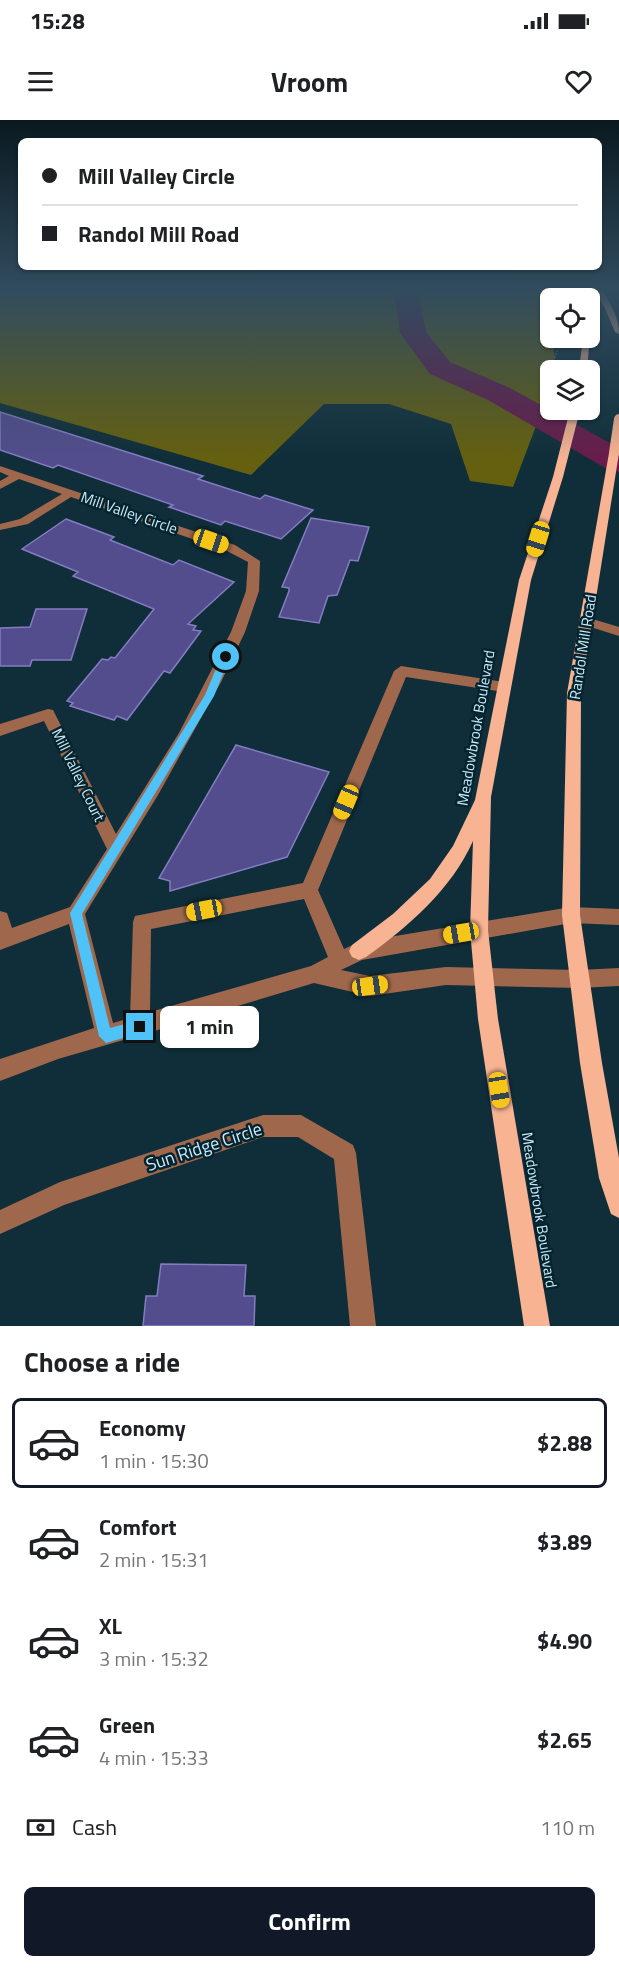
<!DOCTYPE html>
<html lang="en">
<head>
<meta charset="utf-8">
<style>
	:root { --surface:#fff; --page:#f6f6f6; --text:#202124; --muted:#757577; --line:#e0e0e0; --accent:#111827 }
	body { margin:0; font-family:"Titillium Web",sans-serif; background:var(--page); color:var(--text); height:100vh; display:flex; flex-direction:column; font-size:22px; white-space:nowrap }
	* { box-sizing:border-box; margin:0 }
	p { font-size:20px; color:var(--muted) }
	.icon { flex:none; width:33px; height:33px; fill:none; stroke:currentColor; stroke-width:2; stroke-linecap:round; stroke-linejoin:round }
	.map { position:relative; height:1206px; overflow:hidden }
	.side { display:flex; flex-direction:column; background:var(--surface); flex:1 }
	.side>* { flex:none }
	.top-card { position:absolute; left:18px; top:18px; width:584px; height:132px; border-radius:9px; box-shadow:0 2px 4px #0004; display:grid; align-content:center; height:132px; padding:0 24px; background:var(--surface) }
	.tools { position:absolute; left:540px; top:168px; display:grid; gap:12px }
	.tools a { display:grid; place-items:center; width:60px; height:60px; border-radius:9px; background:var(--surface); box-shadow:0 2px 4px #0004; font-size:30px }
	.end { position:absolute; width:27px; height:27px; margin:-14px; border:8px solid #4fc3f7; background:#111; box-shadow:0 0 0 3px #111 }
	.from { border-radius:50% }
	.bubble { position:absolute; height:42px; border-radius:9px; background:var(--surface); box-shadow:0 2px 4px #0004; font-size:20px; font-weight:700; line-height:42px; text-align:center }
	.car { position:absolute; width:18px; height:36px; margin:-18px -9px; border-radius:8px; box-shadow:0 0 4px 2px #0007; background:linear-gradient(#f5c518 24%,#345 0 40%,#f5c518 0 76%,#345 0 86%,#f5c518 0) }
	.top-card b { display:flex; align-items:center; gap:21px; height:57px; font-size:22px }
	.top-card b+b { border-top:2px solid var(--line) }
	.top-card i { width:15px; height:15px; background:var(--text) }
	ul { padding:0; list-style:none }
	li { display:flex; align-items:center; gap:18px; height:90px; margin:0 12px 9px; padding:0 12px; border:3px solid transparent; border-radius:9px }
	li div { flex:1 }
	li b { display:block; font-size:22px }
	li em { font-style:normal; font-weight:700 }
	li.active { border-color:var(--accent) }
	li>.icon { width:54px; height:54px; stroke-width:1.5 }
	h2 { padding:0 24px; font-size:27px; line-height:72px }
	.pay { display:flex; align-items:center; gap:15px; height:66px; padding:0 24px; font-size:22px }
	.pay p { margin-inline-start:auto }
	.primary-button { display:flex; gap:12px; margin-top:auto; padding:12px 24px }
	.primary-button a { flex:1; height:69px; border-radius:9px; background:var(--accent); color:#fff; font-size:24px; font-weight:700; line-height:69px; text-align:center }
	.status { display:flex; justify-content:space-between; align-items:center; height:42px; padding:0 30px; background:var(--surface); direction:ltr }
	.status svg { height:16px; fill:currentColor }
	header { display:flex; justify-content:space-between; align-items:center; height:78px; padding:0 24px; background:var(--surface); font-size:27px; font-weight:700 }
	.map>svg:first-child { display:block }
</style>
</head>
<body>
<div class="status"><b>15:28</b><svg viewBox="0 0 49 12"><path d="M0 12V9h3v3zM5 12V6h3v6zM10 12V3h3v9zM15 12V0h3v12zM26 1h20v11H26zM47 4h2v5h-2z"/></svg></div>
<header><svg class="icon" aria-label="menu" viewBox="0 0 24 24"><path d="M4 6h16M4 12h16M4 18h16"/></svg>Vroom<svg class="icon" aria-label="heart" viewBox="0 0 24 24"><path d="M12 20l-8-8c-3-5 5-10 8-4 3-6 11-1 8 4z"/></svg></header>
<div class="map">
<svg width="619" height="1206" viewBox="0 0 619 1206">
	<rect width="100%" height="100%" fill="#102e39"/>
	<!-- forest -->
	<polygon fill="#65600f" points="0,170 539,170 550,199 556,250 550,250 550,269 513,367 470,361 451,304 389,284 324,284 251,355 0,283"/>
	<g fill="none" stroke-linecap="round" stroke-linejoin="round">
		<!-- river -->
		<polygon fill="#681c4b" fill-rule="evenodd" points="394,170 418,170 426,212 450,242 510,268 619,328 619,352 607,349 488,280 430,254 400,213"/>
	</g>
	<!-- building -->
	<g fill="#534d8d" stroke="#827dc1" stroke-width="1.5">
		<polygon points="0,292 203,356 198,359 260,379 265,375 313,390 281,419 225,401 221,405 169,387 173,385 58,345 53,348 0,330"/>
		<polygon points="311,398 369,407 358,441 350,440 337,475 328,476 319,503 279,497 289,471 289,468 282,467"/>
		<polygon points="66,399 114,417 110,420 173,445 179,440 234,462 188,504 196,506 193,510 201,511 170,553 164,551 127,600 117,596 114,600 70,586 73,583 67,581 102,539 108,540 111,537 115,538 154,489 73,456 78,452 22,429"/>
		<polygon points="36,489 87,489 71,540 32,540 30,546 0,546 0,508 30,507"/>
		<polygon points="236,625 329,652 287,737 170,771 170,761 159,758"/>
		<polygon points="161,1144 246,1145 244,1176 255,1176 254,1206 143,1206 146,1176 157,1176"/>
	</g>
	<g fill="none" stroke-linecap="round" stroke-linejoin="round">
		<!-- path -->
		<polyline stroke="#51707c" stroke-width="2" stroke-dasharray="1.5 2" stroke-linecap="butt" points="550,272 549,253 562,218"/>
		<!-- minor -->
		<g fill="#9f684d" fill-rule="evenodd">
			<path d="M0,346l235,79 25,16 -1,30 -14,41 -24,50 -63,113 -73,119 28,109 17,-5 3,-96 2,-6 168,-33 91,-212 7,-5 103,16 7,5 -7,5 -98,-15 -88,213 26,59 15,-7 212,-35 48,2v16l-48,-2 -209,37 -21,10 29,6 76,-9 133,3 40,-2v18l-40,2 -133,-3 -76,11 -56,-13 -166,50 -8,4 -3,-1 -79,23 -58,22v-22l94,-31 -25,-104 -69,26v-39l7,2 5,15 58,-21 37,-58 -63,-128 -44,15v-12l48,-15 5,1 63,124 63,-101 52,-101 15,-41 2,-29 -21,-11 -156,-54 -43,27 -28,6v-6l20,-5 42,-25 -43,-15 -19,10v-8l9,-5 -9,-4zM304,779l24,58 -17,9 -161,46 1,-83z"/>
			<polygon points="586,497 619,507 619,516 581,504 579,501 581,498"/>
			<polygon points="263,995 301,995 353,1025 356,1033 376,1206 350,1206 334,1039 298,1017 263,1017 64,1085 0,1114 0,1090 60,1062"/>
		</g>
		<!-- major -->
		<g fill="#f8b392" fill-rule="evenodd">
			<polygon points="565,170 573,170 578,178 571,178"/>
			<path d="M593,170h8c10,14 18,27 18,44l-4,-2 -11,-26z"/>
			<polygon points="590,216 587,250 579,250 583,218"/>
			<path d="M570,290h10l-17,67 -32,103 -40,217 -3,133 10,89 52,307h-26l-46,-307 -8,-89 3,-89c-22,49 -64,85 -107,116l-7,3 -7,-3 -3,-6 3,-6 41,-31 37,-35 23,-33 22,-46 44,-220 34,-103z"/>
			<polygon points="614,330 619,333 581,573 580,795 602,943 619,1038 619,1098 611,1094 599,1058 580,943 562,795 567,573 609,333"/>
		</g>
		<!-- major-bridge -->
		<polyline stroke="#f8b392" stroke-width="10" points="614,333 619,299"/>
	</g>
	<!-- sky -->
	<linearGradient id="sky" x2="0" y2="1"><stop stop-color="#09191f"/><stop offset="0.5" stop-color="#314c5f"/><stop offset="1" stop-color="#314c5f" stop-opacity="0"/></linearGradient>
	<rect width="619" height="339" fill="url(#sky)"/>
	<!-- route -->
	<polygon fill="#4fc3f7" points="226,534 230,537 214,576 82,794 110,908 140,900 146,907 140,913 106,923 99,916 70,793 205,575 221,537"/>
	<g text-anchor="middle" stroke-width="5" stroke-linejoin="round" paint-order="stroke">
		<!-- street labels -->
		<g font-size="15" fill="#caecfb" stroke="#05242f">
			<text transform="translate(129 393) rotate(19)" y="5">Mill Valley Circle</text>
			<text transform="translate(583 527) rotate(-81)" y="5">Randol Mill Road</text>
			<text transform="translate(476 608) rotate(-80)" y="5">Meadowbrook Boulevard</text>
			<text transform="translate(78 655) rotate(64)" y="5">Mill Valley Court</text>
			<text transform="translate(539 1090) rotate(81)" y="5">Meadowbrook Boulevard</text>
		</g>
		<!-- near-street labels -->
		<g font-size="18" fill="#caecfb" stroke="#05242f">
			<text transform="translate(204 1027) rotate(-18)" y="6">Sun Ridge Circle</text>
		</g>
	</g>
</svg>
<div class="tools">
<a><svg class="icon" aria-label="locate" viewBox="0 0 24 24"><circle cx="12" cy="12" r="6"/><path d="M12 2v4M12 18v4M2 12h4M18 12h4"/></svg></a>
<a><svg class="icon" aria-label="layers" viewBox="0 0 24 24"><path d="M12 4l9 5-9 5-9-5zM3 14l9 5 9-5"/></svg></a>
</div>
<i class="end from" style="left:226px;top:537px"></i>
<i class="end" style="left:140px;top:907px"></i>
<div class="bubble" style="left:160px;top:886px;width:99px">1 min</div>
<i class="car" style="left:538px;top:419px;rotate:197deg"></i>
<i class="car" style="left:211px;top:421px;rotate:109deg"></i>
<i class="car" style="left:346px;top:682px;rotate:203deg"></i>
<i class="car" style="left:204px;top:790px;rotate:259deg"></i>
<i class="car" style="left:461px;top:813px;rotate:260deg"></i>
<i class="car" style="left:370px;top:866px;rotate:82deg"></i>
<i class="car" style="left:499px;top:970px;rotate:171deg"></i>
<div class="top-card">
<b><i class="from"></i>Mill Valley Circle</b>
<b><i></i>Randol Mill Road</b>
</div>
</div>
<section class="side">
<h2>Choose a ride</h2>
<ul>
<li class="active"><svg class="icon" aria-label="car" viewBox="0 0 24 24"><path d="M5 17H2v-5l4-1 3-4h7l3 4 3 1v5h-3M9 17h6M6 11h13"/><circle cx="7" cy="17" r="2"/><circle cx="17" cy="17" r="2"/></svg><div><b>Economy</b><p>1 min · 15:30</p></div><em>$2.88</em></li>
<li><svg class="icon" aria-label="car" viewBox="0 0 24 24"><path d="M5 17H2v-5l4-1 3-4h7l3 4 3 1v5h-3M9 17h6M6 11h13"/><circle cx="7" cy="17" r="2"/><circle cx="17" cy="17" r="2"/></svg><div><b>Comfort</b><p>2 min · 15:31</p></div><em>$3.89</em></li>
<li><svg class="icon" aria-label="car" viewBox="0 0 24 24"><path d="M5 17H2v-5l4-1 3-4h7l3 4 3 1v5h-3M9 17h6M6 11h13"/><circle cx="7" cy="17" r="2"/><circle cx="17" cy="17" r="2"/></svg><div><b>XL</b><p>3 min · 15:32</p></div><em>$4.90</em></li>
<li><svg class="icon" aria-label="car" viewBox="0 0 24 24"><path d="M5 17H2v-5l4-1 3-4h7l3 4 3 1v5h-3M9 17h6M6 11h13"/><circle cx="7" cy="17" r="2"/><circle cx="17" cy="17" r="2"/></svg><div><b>Green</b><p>4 min · 15:33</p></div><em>$2.65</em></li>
</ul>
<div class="pay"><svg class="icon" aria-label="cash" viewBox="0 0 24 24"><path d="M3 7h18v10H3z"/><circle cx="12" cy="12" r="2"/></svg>Cash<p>110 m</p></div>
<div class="primary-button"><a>Confirm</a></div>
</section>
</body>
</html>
